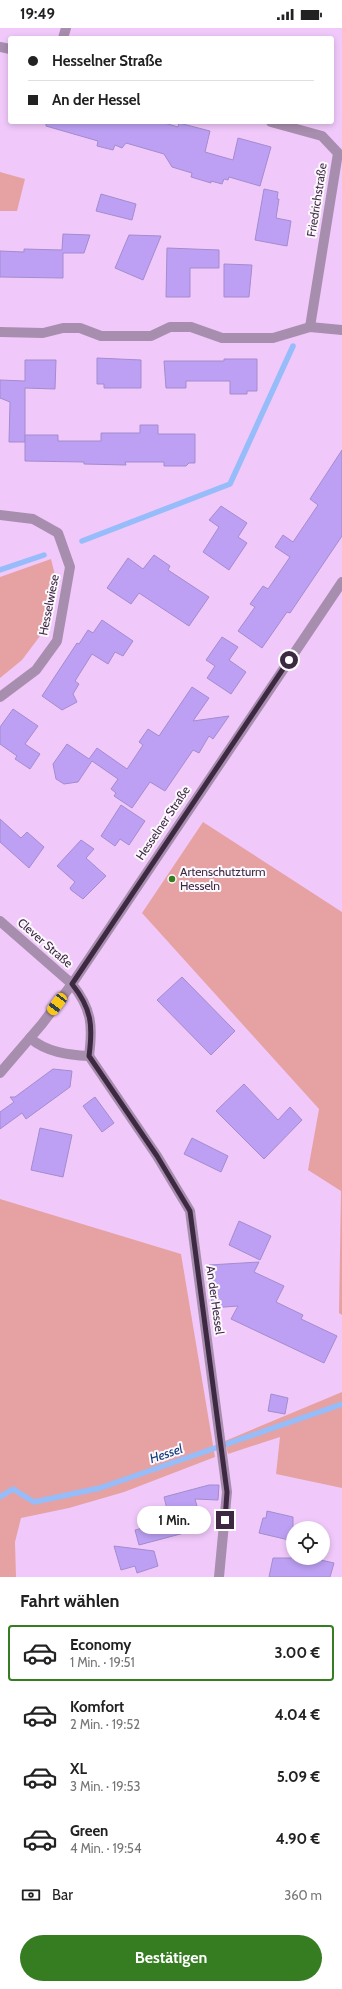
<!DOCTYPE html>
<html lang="de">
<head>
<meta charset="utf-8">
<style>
	:root { --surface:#fff; --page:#f6f6f6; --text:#222; --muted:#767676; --line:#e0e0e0; --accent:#367d21 }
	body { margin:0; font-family:Cabin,sans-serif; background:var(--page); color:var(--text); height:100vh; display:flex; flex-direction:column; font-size:15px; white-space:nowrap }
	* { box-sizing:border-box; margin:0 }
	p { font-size:13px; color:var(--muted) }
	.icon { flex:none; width:22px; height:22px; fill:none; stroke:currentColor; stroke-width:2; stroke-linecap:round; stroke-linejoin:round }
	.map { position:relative; height:1549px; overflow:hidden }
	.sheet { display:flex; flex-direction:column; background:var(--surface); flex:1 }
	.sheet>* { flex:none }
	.hud { position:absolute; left:8px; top:8px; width:326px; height:88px; border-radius:4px; box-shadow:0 2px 6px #0003; display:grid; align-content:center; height:88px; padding:0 20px; background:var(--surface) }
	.controls { position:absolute; left:286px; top:1493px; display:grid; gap:8px }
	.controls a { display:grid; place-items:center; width:44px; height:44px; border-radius:50%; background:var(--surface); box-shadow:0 2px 6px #0003; font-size:20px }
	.end { position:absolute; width:18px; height:18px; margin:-9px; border:5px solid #3d2a42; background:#fff; box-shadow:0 0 0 2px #fff }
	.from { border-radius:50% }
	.bubble { position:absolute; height:28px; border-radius:14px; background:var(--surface); box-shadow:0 2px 6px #0003; font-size:13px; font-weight:700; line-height:28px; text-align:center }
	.car { position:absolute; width:12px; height:24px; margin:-12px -6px; border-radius:5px; box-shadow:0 0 3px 1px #0007; background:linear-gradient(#f5c518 24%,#345 0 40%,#f5c518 0 76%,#345 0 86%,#f5c518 0) }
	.hud b { display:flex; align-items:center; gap:14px; height:38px; font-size:15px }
	.hud b+b { border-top:1px solid var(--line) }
	.hud i { width:10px; height:10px; background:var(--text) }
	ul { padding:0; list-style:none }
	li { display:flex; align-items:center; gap:12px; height:56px; margin:0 8px 6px; padding:0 12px; border:2px solid transparent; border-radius:4px }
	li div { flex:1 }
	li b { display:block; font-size:15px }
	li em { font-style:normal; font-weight:700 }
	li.on { border-color:var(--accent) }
	li>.icon { width:36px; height:36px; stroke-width:1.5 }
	h2 { padding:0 20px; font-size:18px; line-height:48px }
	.pay { display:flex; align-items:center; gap:10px; height:44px; padding:0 20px; font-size:15px }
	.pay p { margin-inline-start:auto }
	.button { display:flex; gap:8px; margin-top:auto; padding:8px 20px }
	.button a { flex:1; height:46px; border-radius:24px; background:var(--accent); color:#fff; font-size:16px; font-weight:700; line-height:46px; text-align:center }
	.status { display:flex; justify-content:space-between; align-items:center; height:28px; padding:0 20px; background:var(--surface); direction:ltr }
	.status svg { height:11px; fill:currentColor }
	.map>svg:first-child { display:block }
</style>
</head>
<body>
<div class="status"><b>19:49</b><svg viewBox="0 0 49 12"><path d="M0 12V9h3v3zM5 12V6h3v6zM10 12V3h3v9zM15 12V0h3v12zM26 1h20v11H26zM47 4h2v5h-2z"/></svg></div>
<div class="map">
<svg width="342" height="1549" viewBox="0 0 342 1549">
	<rect width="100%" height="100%" fill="#f0c9fa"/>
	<!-- green -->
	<g fill="#e6a2a2">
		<polygon points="0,144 25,151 17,183 0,183"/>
		<polygon points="51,531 55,547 46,600 22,632 0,650 0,549"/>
		<polygon points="203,794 342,884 342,1287 339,1285 341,1163 308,1142 319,1081 142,885"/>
		<polygon points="0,1171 181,1226 215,1429 124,1464 69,1480 21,1490 15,1514 16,1549 0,1549"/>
		<polygon points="342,1364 342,1460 276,1446 280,1409 228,1426 225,1413"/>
	</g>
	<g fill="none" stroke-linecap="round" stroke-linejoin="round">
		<!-- stream -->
		<g stroke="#96bcf9" stroke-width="5.5">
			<polyline points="82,513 230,456 293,318"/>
			<polyline points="0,542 44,527"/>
			<polyline points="0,1469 13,1461 34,1474 100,1460 342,1376"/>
		</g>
	</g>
	<!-- building -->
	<g fill="#bda0f3" stroke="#a38cce">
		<polygon points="46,94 161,94 178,99 179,95 210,103 205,124 233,132 238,110 271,119 260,158 229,149 228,152 224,151 222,156 211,153 211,155 191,149 192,145 172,139 164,126 126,115 122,120 115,117 113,122 97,118 98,113 46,98"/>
		<polygon points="264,161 278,164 277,171 279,171 276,190 291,193 287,218 255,212"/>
		<polygon points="101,166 136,176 132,192 96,183"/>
		<polygon points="63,206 90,207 84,225 63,225 63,250 0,249 0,223 24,224 24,221 62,222"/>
		<polygon points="129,207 161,208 143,252 115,240"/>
		<polygon points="167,220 219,222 219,240 190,240 190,269 166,269"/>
		<polygon points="224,236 252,237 249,269 224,269"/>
		<polygon points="97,330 141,332 141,360 104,360 104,356 97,356"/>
		<polygon points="224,331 257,331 257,363 247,363 247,366 230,366 230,353 186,353 186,360 166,360 164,333 224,333"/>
		<polygon points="25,332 56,332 55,361 25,360 25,414 9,414 10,374 0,370 0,352 25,353"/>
		<polygon points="140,397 158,397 158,406 195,406 195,435 189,435 186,438 164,438 164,434 125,434 126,437 84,436 84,434 25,433 25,407 58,407 58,413 101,413 101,405 140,405"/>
		<polygon points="342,422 342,508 290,585 287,584 262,620 238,603 255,579 250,576 263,558 268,561 290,529 275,519 283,507 293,514 318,477 310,471"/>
		<polygon points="221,478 247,495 238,509 247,515 229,542 203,524 219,499 209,492"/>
		<polygon points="154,527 170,538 168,542 209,569 189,598 139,565 131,576 107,560 128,530 143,541"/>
		<polygon points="102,592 133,613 123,628 115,624 108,636 92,626 75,653 79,656 73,666 77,674 62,682 42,668 77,615 79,616 88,602 93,605"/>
		<polygon points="222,609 238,619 229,632 246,644 231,666 207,650 215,638 206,632"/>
		<polygon points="192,659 209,670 193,693 229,688 213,711 209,708 199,725 193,722 165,763 150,754 132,780 114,768 116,765 111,761 118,751 92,733 78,754 64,756 56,751 53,736 67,716 89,731 97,720 127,741 143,717 139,714 148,701 159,708"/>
		<polygon points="13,681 38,698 25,716 40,726 30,741 15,731 17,728 0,716 0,699"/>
		<polygon points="121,777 145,793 129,817 120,811 115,818 101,808"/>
		<polygon points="0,791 21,810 27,804 44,819 29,840 0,814"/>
		<polygon points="81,812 94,821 86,830 106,848 83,871 71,862 70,860 75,854 57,838"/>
		<polygon points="182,949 235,1003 211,1027 157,972"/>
		<polygon points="53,1041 72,1043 70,1059 26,1091 22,1085 0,1101 0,1084 14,1074 10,1069 15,1069"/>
		<polygon points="244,1056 278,1092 290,1079 302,1092 264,1131 216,1083"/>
		<polygon points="95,1069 114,1095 102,1104 83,1078"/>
		<polygon points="40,1100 72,1107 63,1149 31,1142"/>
		<polygon points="192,1110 228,1128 221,1144 184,1126"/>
		<polygon points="239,1193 271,1208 260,1232 229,1217"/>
		<polygon points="259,1234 254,1244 284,1258 276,1274 303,1287 301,1291 337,1308 324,1335 231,1291 238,1278 212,1280 209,1237"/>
		<polygon points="271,1366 288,1370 285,1386 268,1383"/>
		<polygon points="209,1457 219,1457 218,1472 195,1471 203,1500 139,1517 135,1502 170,1493 164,1469"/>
		<polygon points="267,1483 293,1489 293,1513 259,1505 263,1490 266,1490"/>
		<polygon points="114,1518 154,1523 158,1538 137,1545 135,1538 121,1542"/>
		<polygon points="273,1530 312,1530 334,1535 330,1549 269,1549"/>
	</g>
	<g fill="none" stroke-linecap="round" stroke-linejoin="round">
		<!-- lane -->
		<polyline stroke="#a88eae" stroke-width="10" points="63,10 66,0"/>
		<!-- street -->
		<g stroke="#a88eae" stroke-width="10">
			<polyline points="0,19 10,21"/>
			<polyline points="271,94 322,108 338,125 310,299"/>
			<polyline points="0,304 43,305 63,300 80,300 101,308 151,308 170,299 191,299 222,310 273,310 310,299 342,302"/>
			<polyline points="0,487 33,491 58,505 70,539 57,613 36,642 0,669"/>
			<path d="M0,893l72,63c20,25 21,42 17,72l68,100 33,55 37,281 -8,85"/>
			<path d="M30,1010c16,14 38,17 59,18"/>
			<polyline points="0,1045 42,996 72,956 342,554"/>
		</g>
	</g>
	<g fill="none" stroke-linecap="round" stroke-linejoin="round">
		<!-- route -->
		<path stroke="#3d2a42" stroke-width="5" d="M225,1492l2,-28 -37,-281 -33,-55 -68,-100c4,-30 3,-47 -17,-72l217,-324"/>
	</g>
	<!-- markers -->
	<circle fill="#367d21" stroke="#fdf8fe" stroke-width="1.5" cx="172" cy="851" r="4"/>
	<g text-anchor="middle" stroke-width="4" stroke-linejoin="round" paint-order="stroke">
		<!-- street labels -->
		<g font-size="12" fill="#3d2a42" stroke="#fdf8fe">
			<text transform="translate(317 172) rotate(-81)" y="4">Friedrichstraße</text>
			<text transform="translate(49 577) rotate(-79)" y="4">Hesselwiese</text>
			<text transform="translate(163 795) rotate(-56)" y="4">Hesselner Straße</text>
			<text transform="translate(45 915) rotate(41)" y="4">Clever Straße</text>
			<text transform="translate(215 1272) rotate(82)" y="4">An der Hessel</text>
		</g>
		<!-- poi labels -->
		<g font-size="12" fill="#3d2a42" stroke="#fdf8fe" text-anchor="start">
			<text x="180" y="848">Artenschutzturm<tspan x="180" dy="14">Hesseln</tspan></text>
		</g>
		<!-- water labels -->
		<g font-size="13" font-style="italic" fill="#113b7c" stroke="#fdf8fe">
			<text transform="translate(166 1425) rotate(-19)" y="5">Hessel</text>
		</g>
	</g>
</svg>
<div class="controls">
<a><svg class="icon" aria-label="locate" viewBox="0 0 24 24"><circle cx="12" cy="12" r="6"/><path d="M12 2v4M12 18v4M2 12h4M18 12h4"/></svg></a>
</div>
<i class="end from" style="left:289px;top:632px"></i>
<i class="end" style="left:225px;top:1492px"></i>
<div class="bubble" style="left:137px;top:1478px;width:74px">1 Min.</div>
<i class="car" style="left:57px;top:976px;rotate:217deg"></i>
<div class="hud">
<b><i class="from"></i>Hesselner Straße</b>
<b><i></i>An der Hessel</b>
</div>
</div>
<section class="sheet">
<h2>Fahrt wählen</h2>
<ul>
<li class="on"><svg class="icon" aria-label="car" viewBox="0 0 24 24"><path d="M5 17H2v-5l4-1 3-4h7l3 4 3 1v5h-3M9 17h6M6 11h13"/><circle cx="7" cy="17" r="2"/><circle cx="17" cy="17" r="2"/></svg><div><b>Economy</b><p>1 Min. · 19:51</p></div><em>3.00 €</em></li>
<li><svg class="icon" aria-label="car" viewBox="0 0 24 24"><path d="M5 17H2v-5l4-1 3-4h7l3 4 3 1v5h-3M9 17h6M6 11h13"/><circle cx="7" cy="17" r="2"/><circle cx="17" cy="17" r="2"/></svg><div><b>Komfort</b><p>2 Min. · 19:52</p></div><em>4.04 €</em></li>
<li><svg class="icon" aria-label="car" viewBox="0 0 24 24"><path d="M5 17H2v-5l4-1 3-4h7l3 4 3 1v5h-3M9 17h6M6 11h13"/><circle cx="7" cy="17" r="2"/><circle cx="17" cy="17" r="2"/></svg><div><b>XL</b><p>3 Min. · 19:53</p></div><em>5.09 €</em></li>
<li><svg class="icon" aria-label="car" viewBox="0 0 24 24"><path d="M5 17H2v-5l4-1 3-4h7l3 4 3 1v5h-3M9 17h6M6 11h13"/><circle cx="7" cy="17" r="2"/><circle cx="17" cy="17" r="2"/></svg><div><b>Green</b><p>4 Min. · 19:54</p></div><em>4.90 €</em></li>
</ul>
<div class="pay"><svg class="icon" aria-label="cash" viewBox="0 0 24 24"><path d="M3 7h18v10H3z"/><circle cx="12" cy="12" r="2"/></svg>Bar<p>360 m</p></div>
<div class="button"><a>Bestätigen</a></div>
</section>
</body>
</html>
